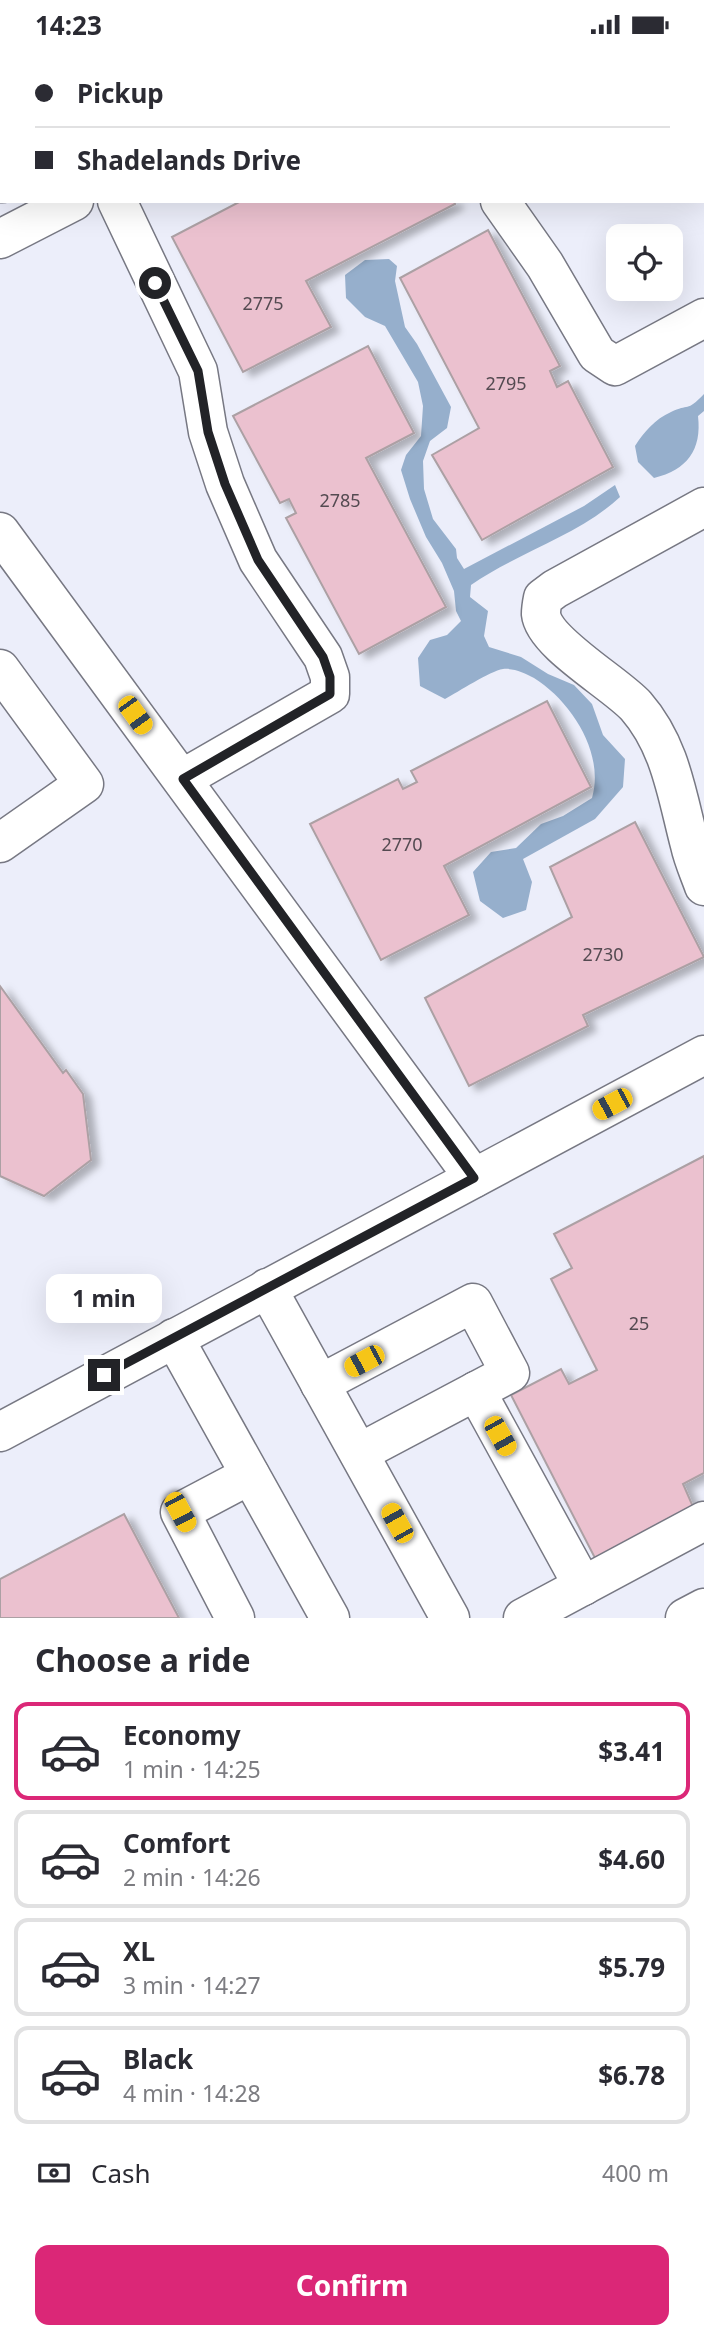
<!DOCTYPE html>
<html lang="en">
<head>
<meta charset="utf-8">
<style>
	:root { --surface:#fff; --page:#f7f7f7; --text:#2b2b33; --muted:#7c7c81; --line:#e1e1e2; --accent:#db2777 }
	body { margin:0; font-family:"Noto Sans",sans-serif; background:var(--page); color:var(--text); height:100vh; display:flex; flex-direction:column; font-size:26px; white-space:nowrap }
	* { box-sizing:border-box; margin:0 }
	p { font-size:23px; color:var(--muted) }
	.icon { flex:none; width:38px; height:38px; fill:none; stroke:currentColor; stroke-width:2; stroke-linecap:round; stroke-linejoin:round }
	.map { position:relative; height:1569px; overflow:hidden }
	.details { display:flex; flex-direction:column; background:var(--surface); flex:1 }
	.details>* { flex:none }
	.hud { position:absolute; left:0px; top:0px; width:705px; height:154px; box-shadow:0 7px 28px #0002; display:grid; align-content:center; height:154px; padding:0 35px; background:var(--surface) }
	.controls { position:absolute; left:606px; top:175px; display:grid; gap:14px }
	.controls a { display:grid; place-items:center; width:77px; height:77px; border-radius:14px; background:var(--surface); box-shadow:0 7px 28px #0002; font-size:35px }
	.end { position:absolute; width:32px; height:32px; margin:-16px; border:9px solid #222327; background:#fff; box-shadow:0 0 0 4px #fff }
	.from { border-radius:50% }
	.bubble { position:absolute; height:49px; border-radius:14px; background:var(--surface); box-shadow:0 7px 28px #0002; font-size:23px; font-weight:700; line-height:49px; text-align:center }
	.car { position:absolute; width:21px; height:42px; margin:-21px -10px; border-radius:9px; box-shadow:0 0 5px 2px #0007; background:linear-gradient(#f5c518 24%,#345 0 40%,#f5c518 0 76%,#345 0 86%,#f5c518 0) }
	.hud b { display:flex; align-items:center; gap:24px; height:66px; font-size:26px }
	.hud b+b { border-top:2px solid var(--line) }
	.hud i { width:18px; height:18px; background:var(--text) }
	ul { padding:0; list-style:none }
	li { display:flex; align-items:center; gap:21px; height:98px; margin:0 14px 10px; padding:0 21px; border:4px solid var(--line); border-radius:14px }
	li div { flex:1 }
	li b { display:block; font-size:26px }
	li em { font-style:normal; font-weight:700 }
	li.selected { border-color:var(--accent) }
	li>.icon { width:63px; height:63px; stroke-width:1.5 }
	h2 { padding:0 35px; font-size:32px; line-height:84px }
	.pay { display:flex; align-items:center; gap:18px; height:77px; padding:0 35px; font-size:26px }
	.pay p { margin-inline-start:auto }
	.cta { display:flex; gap:14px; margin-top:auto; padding:14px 35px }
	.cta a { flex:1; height:80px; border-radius:14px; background:var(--accent); color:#fff; font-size:28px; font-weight:700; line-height:80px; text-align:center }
	.status { display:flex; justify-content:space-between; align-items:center; height:49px; padding:0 35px; background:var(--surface); direction:ltr }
	.status svg { height:19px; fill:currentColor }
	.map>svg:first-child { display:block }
</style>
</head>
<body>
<div class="status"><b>14:23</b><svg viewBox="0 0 49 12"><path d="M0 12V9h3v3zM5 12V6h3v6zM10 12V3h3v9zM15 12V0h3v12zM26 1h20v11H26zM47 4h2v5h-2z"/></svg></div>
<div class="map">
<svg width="704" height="1569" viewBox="0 0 704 1569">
	<defs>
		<filter id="shadow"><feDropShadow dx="8" dy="4.5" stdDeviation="3.5" flood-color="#0004"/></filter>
	</defs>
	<rect width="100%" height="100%" fill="#eceefa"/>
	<!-- water -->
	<g fill="#96afcc">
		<path d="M365,211l24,-1 8,7 -2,15 10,46 12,17 34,63 -4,21 -17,13 -7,20 1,28 9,30 23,30 1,9 7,11 120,-63 31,-21 5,12c-42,39 -102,55 -149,88l-1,12 18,14 -4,25 5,11 32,10 27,17 26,11 18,19 11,31 22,24 -2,28 -28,32 -72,40 9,23 -6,28 -23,8 -23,-17 -7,-29 18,-20 25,-4 25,-24 22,-8 29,-18c13,-45 -21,-97 -58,-120 -9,-5 -20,-10 -31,-9 -13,2 -45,23 -58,30l-25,-13 -2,-28 12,-18 17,-5 14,-14 -5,-10 -2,-20 -12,-28 -16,-26 -16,-38 -9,-29 5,-15 15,-19 2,-30 -5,-24 -33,-56 -20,-9 -19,-19 -1,-23z"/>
		<path d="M704,345v17l-6,5c4,34 -11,54 -44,62l-16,-16 -3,-16c9,-14 20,-27 36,-34 18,-9 15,1 33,-18z"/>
	</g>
	<!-- building -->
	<g fill="#ebc1cf" stroke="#aca0a4" stroke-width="2" filter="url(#shadow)">
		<polygon points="241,152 454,152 455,155 306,232 331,278 243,323 172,188"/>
		<polygon points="488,181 560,317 550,322 557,338 568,332 613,418 482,491 432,406 479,379 400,229"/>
		<polygon points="368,297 414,384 366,409 446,558 359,605 286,469 296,464 289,450 280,454 233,367"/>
		<polygon points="547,652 591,738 444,817 469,866 381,911 310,775 398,730 403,740 417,733 411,722"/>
		<polygon points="635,773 704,908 583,966 588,977 469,1037 425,949 572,868 550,818"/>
		<polygon points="0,937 63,1024 66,1021 83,1045 91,1111 44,1147 0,1127"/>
		<polygon points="704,1107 704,1424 683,1435 694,1460 596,1511 511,1346 561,1320 569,1335 597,1321 551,1230 572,1219 554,1185"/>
		<polygon points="124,1465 179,1569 0,1569 0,1530"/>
	</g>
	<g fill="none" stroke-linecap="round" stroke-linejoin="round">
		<!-- minor casing -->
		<g stroke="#777883" stroke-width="41">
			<g id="minor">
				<polyline points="5,0 6,2"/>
				<polyline points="94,0 95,2"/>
				<polyline points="188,0 189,2"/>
				<polyline points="402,0 403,2"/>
				<polyline points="357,2 360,0"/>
				<polyline points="0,39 2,38"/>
				<polyline points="0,82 2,84"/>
				<polyline points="0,132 2,134"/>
				<polyline points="117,152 198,322 208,383 225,435 258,511 323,608 330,628 330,645 182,730"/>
				<polyline points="500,152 545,216 597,305 615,317 704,269"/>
				<polyline points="0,190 74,152"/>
				<path d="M704,458l-149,82 -12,9c-1,5 -2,12 -2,16 3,29 74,69 95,92 35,40 41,90 54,139 3,14 9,27 14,41"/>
				<polyline points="0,483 474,1129"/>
				<polyline points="0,620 84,735 0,794"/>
				<polyline points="267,1239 450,1569"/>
				<polyline points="174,1289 330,1569"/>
				<polyline points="320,1335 473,1254 510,1324 359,1404"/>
				<polyline points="476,1342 583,1537"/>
				<polyline points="0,1383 704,1006"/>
				<polyline points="235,1569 180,1463 250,1426"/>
				<polyline points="523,1569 704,1472"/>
				<polyline points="685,1569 704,1559"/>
			</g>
		</g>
		<!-- minor -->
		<use href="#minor" stroke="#fff" stroke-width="38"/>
	</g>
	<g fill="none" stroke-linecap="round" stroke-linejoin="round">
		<!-- route -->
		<polyline stroke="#222327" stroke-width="9" points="104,1326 474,1129 183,730 330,645 330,628 323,608 258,511 225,435 208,383 198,322 155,234"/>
	</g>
	<g text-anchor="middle" stroke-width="6" stroke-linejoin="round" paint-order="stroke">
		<!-- number labels -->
		<g font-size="18" fill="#544a51">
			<text x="263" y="261">2775</text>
			<text x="506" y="341">2795</text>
			<text x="340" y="458">2785</text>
			<text x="402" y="802">2770</text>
			<text x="603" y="912">2730</text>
			<text x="639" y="1281">25</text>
		</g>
	</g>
</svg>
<div class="controls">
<a><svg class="icon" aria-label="locate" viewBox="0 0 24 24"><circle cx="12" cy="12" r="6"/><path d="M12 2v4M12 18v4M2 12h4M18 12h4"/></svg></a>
</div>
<i class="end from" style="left:155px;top:234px"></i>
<i class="end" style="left:104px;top:1326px"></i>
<div class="bubble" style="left:46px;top:1225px;width:116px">1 min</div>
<i class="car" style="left:135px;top:666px;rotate:144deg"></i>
<i class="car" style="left:612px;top:1055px;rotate:242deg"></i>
<i class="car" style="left:364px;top:1312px;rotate:242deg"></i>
<i class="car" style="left:500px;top:1387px;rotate:151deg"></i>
<i class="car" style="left:180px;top:1463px;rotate:152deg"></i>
<i class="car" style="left:397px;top:1474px;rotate:331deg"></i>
<div class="hud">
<b><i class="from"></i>Pickup</b>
<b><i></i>Shadelands Drive</b>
</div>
</div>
<section class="details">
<h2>Choose a ride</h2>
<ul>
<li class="selected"><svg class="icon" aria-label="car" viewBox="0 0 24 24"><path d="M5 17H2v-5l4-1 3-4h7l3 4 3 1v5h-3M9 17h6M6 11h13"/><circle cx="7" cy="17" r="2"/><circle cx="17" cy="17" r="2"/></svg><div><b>Economy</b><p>1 min · 14:25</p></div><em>$3.41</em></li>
<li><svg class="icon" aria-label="car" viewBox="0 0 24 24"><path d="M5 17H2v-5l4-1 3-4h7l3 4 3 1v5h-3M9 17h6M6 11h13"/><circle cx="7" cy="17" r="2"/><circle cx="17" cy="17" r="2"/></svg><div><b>Comfort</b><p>2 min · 14:26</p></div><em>$4.60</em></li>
<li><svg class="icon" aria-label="car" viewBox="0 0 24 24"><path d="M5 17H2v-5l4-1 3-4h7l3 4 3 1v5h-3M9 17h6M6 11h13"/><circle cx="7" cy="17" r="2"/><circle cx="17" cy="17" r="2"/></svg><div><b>XL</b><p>3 min · 14:27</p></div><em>$5.79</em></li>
<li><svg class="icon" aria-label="car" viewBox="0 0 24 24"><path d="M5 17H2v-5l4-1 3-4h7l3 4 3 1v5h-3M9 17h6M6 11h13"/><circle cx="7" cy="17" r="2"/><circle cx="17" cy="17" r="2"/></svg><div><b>Black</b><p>4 min · 14:28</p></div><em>$6.78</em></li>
</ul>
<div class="pay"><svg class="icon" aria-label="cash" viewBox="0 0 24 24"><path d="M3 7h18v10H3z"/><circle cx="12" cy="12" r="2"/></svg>Cash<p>400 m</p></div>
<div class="cta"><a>Confirm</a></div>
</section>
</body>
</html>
